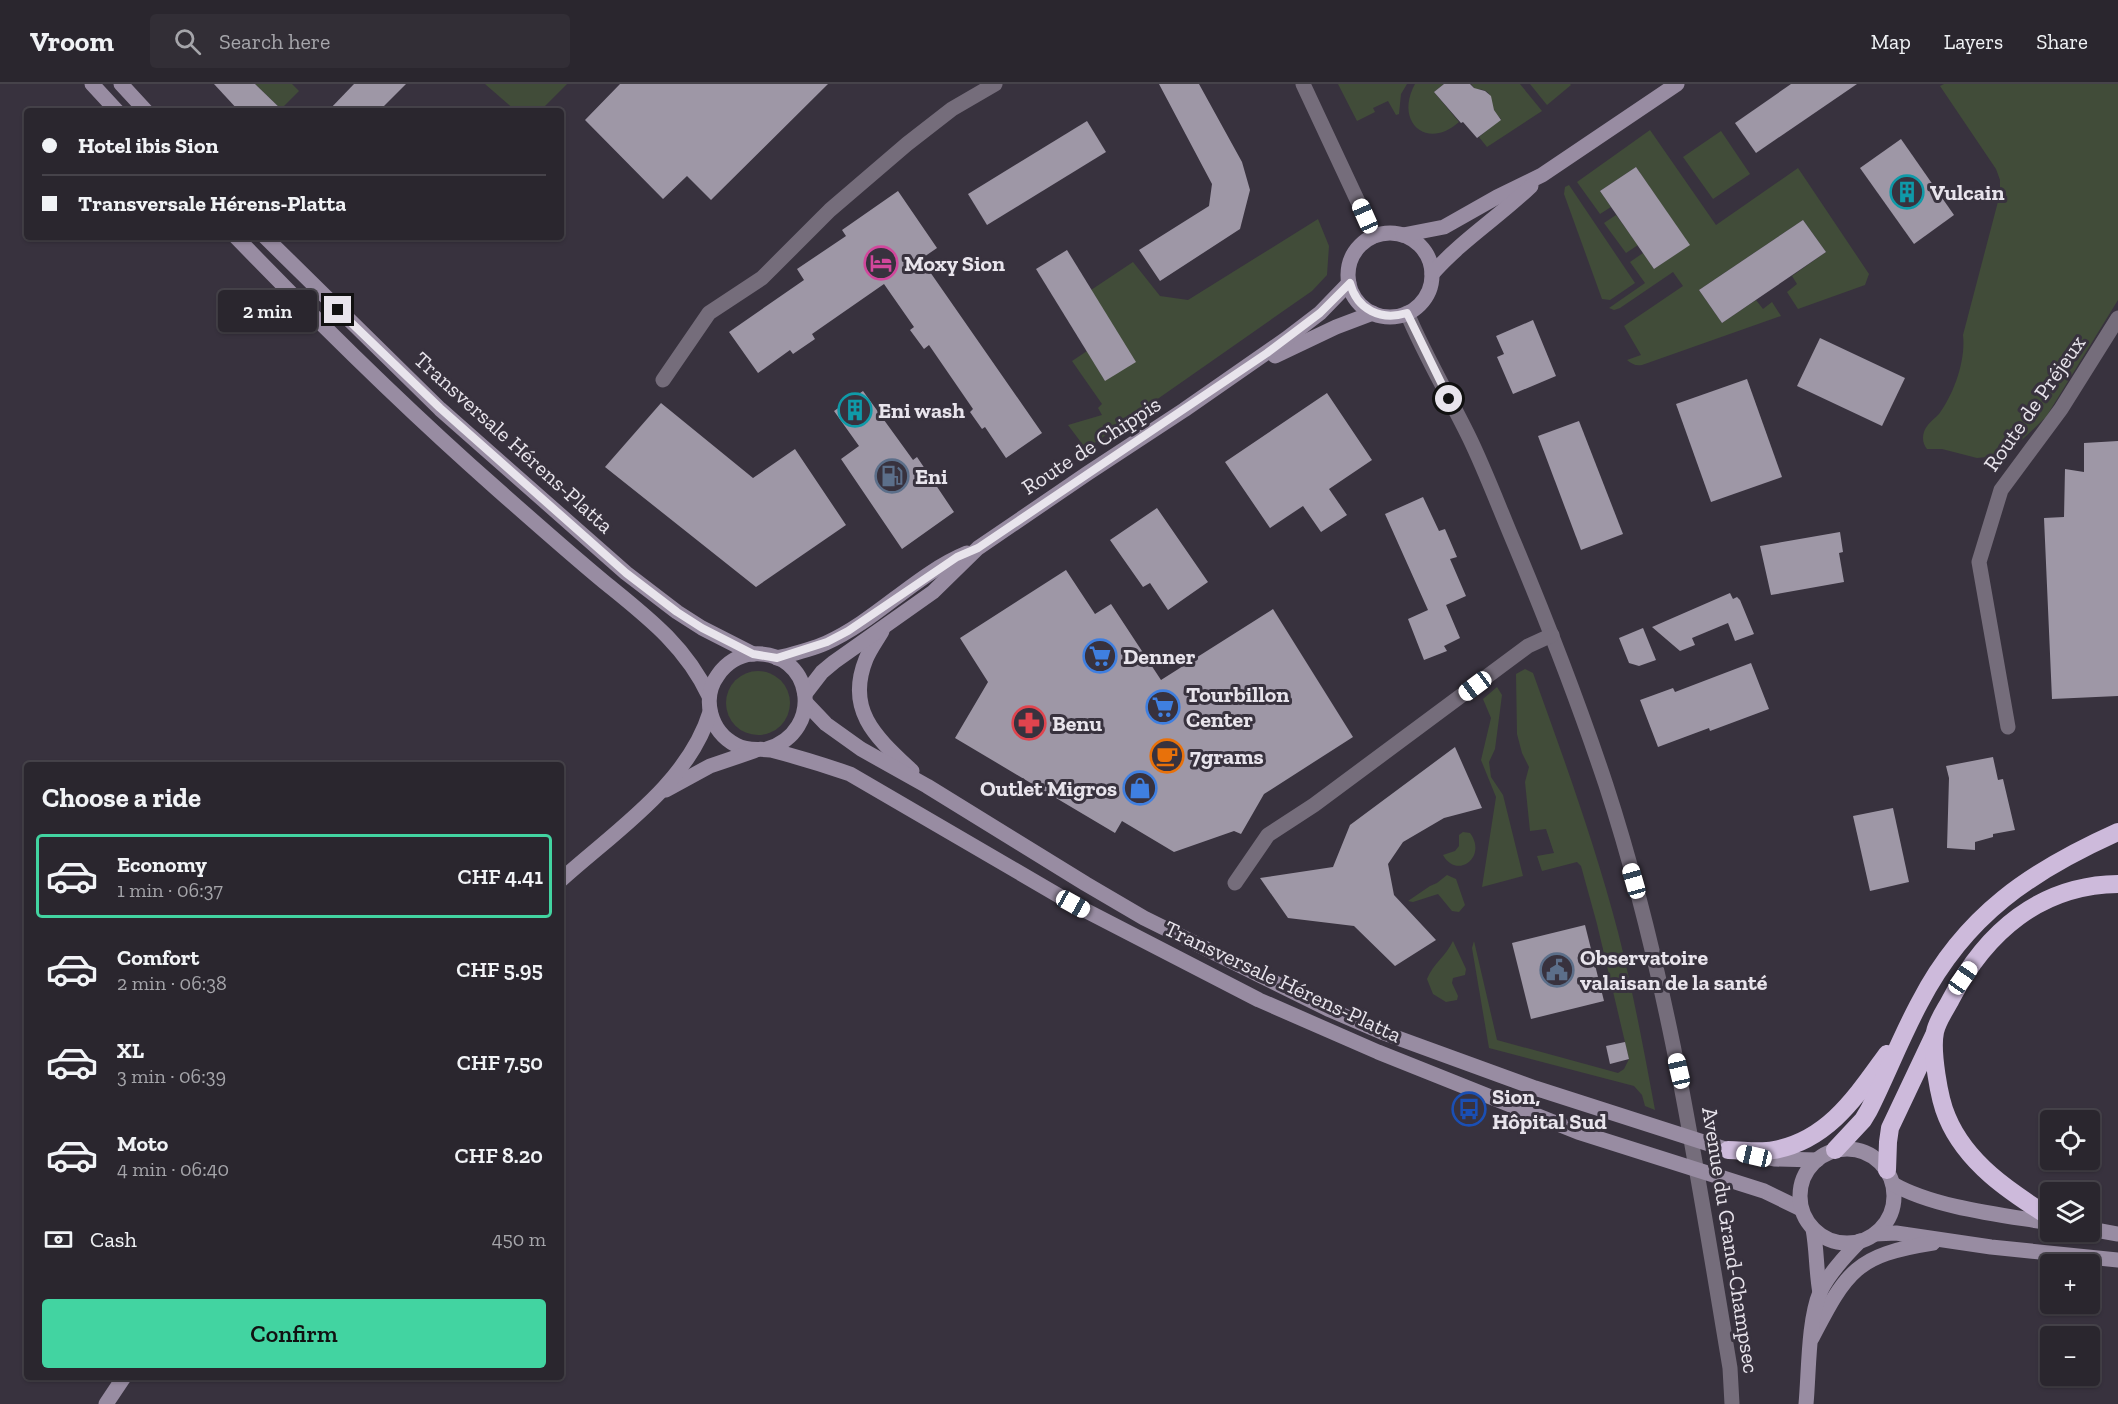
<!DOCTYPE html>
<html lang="en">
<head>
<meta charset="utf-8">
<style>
	:root { --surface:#2a262e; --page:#322e36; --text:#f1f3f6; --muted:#a5a5aa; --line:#46434a; --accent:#42d4a1 }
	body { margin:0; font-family:"Zilla Slab",serif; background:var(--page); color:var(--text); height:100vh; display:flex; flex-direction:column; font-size:22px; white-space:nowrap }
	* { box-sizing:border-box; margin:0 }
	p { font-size:20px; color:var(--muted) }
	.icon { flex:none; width:33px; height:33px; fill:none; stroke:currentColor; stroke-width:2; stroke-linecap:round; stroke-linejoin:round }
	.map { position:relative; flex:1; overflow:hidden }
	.drawer { position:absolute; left:24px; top:678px; width:540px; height:618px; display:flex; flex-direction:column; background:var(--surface); border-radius:6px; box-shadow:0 2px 4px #0004,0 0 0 2px var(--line) }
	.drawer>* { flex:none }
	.guide { position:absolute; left:24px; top:24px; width:540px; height:132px; border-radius:6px; box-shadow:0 2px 4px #0004,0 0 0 2px var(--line); display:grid; align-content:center; height:132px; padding:0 18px; background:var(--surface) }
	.fabs { position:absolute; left:2040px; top:1026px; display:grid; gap:12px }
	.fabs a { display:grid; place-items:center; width:60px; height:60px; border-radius:6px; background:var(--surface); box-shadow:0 2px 4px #0004,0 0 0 2px var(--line); font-size:30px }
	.end { position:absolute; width:27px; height:27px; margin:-14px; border:8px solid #e8e4ec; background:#111; box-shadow:0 0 0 3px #111 }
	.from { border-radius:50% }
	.bubble { position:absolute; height:42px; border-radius:6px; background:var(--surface); box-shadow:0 2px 4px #0004,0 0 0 2px var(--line); font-size:20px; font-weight:600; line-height:42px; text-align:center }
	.car { position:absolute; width:18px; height:36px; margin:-18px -9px; border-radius:8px; box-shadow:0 0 4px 2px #0007; background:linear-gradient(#fff 24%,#345 0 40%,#fff 0 76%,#345 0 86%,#fff 0) }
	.guide b { display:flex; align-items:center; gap:21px; height:57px; font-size:22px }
	.guide b+b { border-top:2px solid var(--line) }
	.guide i { width:15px; height:15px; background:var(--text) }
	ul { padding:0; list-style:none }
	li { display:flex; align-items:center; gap:18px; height:84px; margin:0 12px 9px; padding:0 6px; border:3px solid transparent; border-radius:6px }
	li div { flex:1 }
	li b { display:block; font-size:22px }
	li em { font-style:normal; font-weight:600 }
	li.selected { border-color:var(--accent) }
	li>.icon { width:54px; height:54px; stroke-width:1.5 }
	h2 { padding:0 18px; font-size:27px; line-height:72px }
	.pay { display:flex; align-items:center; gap:15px; height:66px; padding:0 18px; font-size:22px }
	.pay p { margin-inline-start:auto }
	.action { display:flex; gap:12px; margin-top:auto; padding:12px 18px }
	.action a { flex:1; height:69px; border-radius:6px; background:var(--accent); color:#111; font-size:24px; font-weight:600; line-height:69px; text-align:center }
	header { display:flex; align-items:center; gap:36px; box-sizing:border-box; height:84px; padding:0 30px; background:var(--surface); border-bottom:2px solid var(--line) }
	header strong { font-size:28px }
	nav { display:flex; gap:33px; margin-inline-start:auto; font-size:21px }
	.search { width:420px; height:54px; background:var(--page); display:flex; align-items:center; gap:15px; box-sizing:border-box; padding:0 21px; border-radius:6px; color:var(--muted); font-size:22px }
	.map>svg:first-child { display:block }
</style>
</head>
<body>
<header>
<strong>Vroom</strong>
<div class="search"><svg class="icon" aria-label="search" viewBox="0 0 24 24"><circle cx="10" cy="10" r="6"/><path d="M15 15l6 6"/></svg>Search here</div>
<nav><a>Map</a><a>Layers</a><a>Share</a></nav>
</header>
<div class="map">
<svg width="2118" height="1320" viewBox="0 0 2118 1320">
	<rect width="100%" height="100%" fill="#38323e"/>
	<!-- green -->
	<g fill="#414c39">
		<polygon points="255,0 292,0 299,7 281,25"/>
		<polygon points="485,0 567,0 540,27 516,27"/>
		<polygon points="1338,0 1407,0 1401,10 1399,30 1396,31 1388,17 1373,24 1375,28 1357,37"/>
		<path d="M1415,0h29l-10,8 25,30c-32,29 -65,0 -44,-38z"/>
		<path d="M1471,0h49l22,27 -55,36 -8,-10 22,-18c-2,-2 -5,-5 -7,-8 -5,-12 0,-22 -19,-22z"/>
		<polygon points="1530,0 1570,0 1571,1 1547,21"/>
		<path d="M1944,0h174v216l-72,117 -23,22 -19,13 -17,5 -10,1 -35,-9h-15c-4,-5 -5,-11 -3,-17 2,-7 10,-13 15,-18 15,-20 27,-54 24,-79l37,-141v-14l-4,-11 -56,-83z"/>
		<path d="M1650,46l66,95 82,-57 71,106 -4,11 -67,24 -11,-17 10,-8 -5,-8 34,-24 -23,-32 -104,70 23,33 34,-23 7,9 9,-7 9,14 -139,49c-7,1 -10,-1 -15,-5l14,-5 -17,-29 59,-40 -10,-14 -53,36 -6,2 -5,-2 36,-25 -15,-21 13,-9 11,16 35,-24 -53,-78 -36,24 11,16 -11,7 -23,-32z"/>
		<polygon points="1721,47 1750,90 1713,115 1683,73"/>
		<polygon points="1569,101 1635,199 1610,216 1602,215 1564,110 1565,103"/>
		<polygon points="1616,131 1638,161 1626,169 1604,139"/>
		<polygon points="1318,135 1329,162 1327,191 1312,207 1086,365 1068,341 1102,331 1098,324 1102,320 1072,277 1087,267 1105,297 1091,206 1133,178 1160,212 1188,216"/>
		<path d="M1525,585l8,4c31,86 62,171 85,259 15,59 26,119 37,178l-10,-4 -3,-11 -8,-9 -145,-38 -17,-100 2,-7 23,99 121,33 6,-4 5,-10 -32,-135 -16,-58 -4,-4 -35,9 -5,-15 17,-3 -8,-24 -16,2 -5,-49 4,-15 -7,-14 -5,-19 -1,-60z"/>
		<circle cx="758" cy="619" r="32"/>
		<polygon points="1497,603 1502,611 1495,665 1489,678 1491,693 1503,711 1523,792 1482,803 1496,713 1481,676 1491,634 1483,615"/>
		<path d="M1463,748l7,1c18,24 -13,47 -27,22l12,-4 4,-5v-11z"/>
		<polygon points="1447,791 1456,795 1465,821 1459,828 1452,827 1438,810 1413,818 1408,817 1430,802 1437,799"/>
		<path d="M1453,857l13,28 -1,6 -12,3 -1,5 6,13 -1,4 -11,2 -13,-8 -6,-15c6,-15 19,-23 26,-38z"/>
	</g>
	<!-- building -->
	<g fill="#9e97a6">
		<polygon points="214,0 255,0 283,27 239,27"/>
		<polygon points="354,0 406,0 379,27 328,27"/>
		<polygon points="620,0 828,0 711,116 687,92 663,115 585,36"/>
		<polygon points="1159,0 1199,0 1242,78 1250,106 1240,145 1160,197 1139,166 1209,122 1212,100"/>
		<polygon points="1444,0 1470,0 1474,4 1485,7 1491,12 1494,26 1501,36 1477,54 1463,38 1461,39 1434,8"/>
		<polygon points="1791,0 1857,0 1756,69 1735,39"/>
		<polygon points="1087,37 1106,68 987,141 968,110"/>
		<polygon points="1901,55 1954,131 1914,160 1860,84"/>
		<polygon points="1636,83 1690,161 1654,185 1600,107"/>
		<polygon points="898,107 937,164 921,175 1042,349 1006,374 985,343 982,345 970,328 973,325 929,261 924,265 910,246 914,243 884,200 812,250 815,255 793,270 790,266 758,289 729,248 804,196 797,185 846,152 842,146"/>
		<polygon points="1803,136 1826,168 1722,239 1699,206"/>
		<polygon points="1067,166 1136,278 1105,297 1036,185"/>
		<polygon points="1533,236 1556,292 1513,310 1497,273 1504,270 1496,252"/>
		<polygon points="1820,254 1905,294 1882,342 1797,302"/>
		<polygon points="1747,295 1782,393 1711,418 1676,320"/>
		<polygon points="863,307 913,376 917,373 954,428 902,465 841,375 859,362 834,327"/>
		<polygon points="1327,309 1372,376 1329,405 1347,431 1321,448 1303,422 1270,444 1225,378"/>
		<polygon points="661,319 753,394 795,365 846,441 756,503 605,383"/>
		<polygon points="1579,337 1623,450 1581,466 1538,352"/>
		<polygon points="2118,357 2118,612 2052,615 2044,434 2064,433 2065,385 2084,388 2084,359"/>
		<polygon points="1423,413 1439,447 1445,445 1457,473 1450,475 1466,512 1446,521 1460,554 1444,562 1447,567 1424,576 1408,535 1428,526 1385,430"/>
		<polygon points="1157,424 1208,498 1168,526 1150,499 1143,503 1110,456"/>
		<polygon points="1840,448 1843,468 1839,469 1844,498 1771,511 1760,462"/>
		<polygon points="1066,486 1095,530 1111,520 1161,596 1273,525 1353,653 1264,710 1241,750 1234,747 1174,768 1122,737 1115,749 955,654 988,598 960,554"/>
		<polygon points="1730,509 1733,515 1737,513 1740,516 1754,550 1735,557 1728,539 1692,554 1695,561 1680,567 1652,543"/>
		<polygon points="1643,544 1656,576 1639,582 1629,579 1619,554"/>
		<polygon points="1751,579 1769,625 1710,647 1709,644 1658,663 1640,616 1673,604 1675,608"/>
		<polygon points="1455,663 1482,724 1444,734 1403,758 1388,780 1394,811 1436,856 1395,882 1354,842 1288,834 1260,794 1333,783 1350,741"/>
		<polygon points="1993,673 1998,696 2003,695 2015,746 1993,750 1993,753 1975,758 1975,766 1947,764 1949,694 1946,682"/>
		<polygon points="1893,724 1909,798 1870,807 1853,732"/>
		<polygon points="1585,841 1604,917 1531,935 1512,859"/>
		<polygon points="1625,958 1629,975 1610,980 1606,962"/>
	</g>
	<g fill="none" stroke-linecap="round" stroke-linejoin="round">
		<!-- street -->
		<g stroke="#756d7b" stroke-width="15">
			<polyline points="1303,0 1374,152"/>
			<path d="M1407,229c18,43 42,83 62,124 17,35 31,73 46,108 33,79 64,159 91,240 62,190 91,387 124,583l2,36"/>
			<polyline points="663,296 709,229 762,194 830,126 907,60 952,25 995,0"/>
			<polyline points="2008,643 1979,478 2001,406 2061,325 2118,234"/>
			<polyline points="1235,799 1268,751 1314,721 1528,562 1552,551"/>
		</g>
		<!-- secondary -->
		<g stroke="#988ca2" stroke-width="15">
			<polyline points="92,0 117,27"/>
			<polyline points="121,0 146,27"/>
			<circle cx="1390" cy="191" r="42"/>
			<polyline points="1403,151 1444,143 1497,113 1542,91 1677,0"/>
			<path d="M236,153c84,87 170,172 261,252 35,31 70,62 106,92 43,35 82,64 106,115"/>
			<polyline points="265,153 440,325 626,489 677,528 702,544 753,570"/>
			<path d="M1432,190c30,-34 67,-57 99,-88"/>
			<polyline points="1275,272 1336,243 1373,229"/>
			<path d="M882,547c-5,9 -12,18 -16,28 -21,52 11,79 46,112"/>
			<path d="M777,574c16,-4 33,-8 49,-15 51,-23 90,-69 141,-90"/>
			<polyline points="805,610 822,588 834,578 933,508 978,464 1088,389 1184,326 1286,255 1320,229 1349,199"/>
			<polyline points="806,619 826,640 861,665 927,702 1086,800 1144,834 1328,925 1384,949 1535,1004 1728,1066 1774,1075 1817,1076"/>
			<path d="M767,665c59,-18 46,-100 -15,-95 -13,1 -26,9 -34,21 -17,23 -8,57 18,70 12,7 23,3 35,5 27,7 53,15 79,24l223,130 186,96 119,52 200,80 186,59 37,18"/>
			<polyline points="666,706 710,682 754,667"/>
			<path d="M561,796c54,-49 127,-96 149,-168"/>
			<circle cx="1847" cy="1112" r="47"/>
			<path d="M1893,1100c42,24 110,31 157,39"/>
			<path d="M1813,1145c4,21 3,42 7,64"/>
			<polyline points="2090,1145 2118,1150"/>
			<polyline points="1875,1150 1896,1149 1991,1163 2118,1176"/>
			<path d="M1812,1254c35,-67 44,-83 121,-95"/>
			<polyline points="106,1320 124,1293"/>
			<path d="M1806,1320c3,-32 2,-83 14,-112 9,-19 25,-36 40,-51"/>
		</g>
		<!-- highway -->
		<g stroke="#cdbadb" stroke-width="18">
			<path d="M1728,1066c15,0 31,3 46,0 55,-10 83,-55 113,-96"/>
			<path d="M1835,1066l28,-30 6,-10c18,-36 32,-73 51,-108 45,-87 111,-131 198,-170"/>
			<polyline points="1887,1086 1888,1058 1890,1044 1934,951"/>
			<path d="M2050,1133c-40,-25 -84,-54 -103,-100 -8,-18 -16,-66 -12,-85 2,-11 11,-23 16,-33 35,-67 89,-114 167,-115"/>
		</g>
	</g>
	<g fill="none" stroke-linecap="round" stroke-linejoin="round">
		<!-- route -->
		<path stroke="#e8e4ec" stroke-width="8" d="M338,226l102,98 186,165 51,39 25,16 51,26 24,4 50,-16 21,-11 109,-74 21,-9 289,-195 53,-40 30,-30c7,27 31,38 57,30l42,86"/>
	</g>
	<!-- icons -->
	<defs>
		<g id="building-ring" transform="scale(1.725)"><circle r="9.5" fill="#38323e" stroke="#0f9aa8" stroke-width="1.5"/><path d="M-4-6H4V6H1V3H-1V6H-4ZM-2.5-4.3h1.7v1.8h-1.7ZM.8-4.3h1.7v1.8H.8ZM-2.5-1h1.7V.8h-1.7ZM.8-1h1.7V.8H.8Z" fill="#0f9aa8"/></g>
		<g id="hotel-ring" transform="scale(1.725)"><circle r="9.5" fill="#38323e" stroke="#d1479c" stroke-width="1.5"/><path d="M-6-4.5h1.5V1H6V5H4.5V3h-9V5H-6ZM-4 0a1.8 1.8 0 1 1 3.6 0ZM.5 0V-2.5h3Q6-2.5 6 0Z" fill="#d1479c"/></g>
		<g id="fuel-ring" transform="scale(1.725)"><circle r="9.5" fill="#38323e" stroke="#5c6f8a" stroke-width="1.5"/><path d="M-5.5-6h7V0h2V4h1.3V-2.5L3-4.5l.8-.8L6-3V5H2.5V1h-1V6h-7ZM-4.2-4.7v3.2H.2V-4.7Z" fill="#5c6f8a"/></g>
		<g id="supermarket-ring" transform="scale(1.725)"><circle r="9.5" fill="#38323e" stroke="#3f7fe0" stroke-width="1.5"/><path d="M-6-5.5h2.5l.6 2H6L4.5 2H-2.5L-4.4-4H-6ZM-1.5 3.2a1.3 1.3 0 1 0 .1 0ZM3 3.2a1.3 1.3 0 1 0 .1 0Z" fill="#3f7fe0"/></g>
		<g id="pharmacy-ring" transform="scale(1.725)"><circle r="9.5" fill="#38323e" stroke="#e0444e" stroke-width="1.5"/><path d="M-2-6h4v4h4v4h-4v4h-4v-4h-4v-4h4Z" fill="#e0444e"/></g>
		<g id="cafe-ring" transform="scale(1.725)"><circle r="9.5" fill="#38323e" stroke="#e8710a" stroke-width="1.5"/><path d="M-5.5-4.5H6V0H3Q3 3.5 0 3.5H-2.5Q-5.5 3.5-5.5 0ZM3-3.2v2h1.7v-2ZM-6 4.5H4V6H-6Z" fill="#e8710a"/></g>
		<g id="shop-ring" transform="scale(1.725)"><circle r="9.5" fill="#38323e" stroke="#3f7fe0" stroke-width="1.5"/><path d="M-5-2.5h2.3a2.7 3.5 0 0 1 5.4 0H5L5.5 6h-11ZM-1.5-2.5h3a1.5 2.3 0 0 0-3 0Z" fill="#3f7fe0"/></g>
		<g id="civic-ring" transform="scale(1.725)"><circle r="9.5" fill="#38323e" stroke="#5c6f8a" stroke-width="1.5"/><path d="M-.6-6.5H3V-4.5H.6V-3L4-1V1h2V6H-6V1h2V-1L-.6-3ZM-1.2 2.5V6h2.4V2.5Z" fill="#5c6f8a"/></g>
		<g id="bus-ring" transform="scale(1.725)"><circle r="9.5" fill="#38323e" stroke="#1a4fb4" stroke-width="1.5"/><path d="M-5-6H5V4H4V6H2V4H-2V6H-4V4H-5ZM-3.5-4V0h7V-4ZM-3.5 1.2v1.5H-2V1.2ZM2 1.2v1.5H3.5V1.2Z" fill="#1a4fb4"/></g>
	</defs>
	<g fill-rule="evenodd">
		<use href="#building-ring" x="1907" y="108"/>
		<use href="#hotel-ring" x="881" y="179"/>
		<use href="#building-ring" x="855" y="326"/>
		<use href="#fuel-ring" x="892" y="392"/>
		<use href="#supermarket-ring" x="1100" y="572"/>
		<use href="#supermarket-ring" x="1163" y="623"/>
		<use href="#pharmacy-ring" x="1029" y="639"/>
		<use href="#cafe-ring" x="1167" y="672"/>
		<use href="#shop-ring" x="1140" y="704"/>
		<use href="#civic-ring" x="1557" y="886"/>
		<use href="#bus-ring" x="1469" y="1025"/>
	</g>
	<g text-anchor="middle" stroke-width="6" stroke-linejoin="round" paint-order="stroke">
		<!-- poi labels -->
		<g font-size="22" font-weight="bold" fill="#e8e4ec" stroke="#38323e" text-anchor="start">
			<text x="1930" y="116">Vulcain</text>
			<text x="904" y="187">Moxy Sion</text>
			<text x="878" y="334">Eni wash</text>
			<text x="915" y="400">Eni</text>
			<text x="1123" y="580">Denner</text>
			<text x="1186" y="618">Tourbillon<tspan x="1186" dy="25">Center</tspan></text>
			<text x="1052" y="647">Benu</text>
			<text x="1190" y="680">7grams</text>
			<text x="1117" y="712" text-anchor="end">Outlet Migros</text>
			<text x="1580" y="881">Observatoire<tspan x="1580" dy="25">valaisan de la santé</tspan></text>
			<text x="1492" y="1020">Sion,<tspan x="1492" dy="25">Hôpital Sud</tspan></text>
		</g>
		<!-- street labels -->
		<g font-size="22" fill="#e8e4ec" stroke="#38323e">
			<text transform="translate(2034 319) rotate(-55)" y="8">Route de Préjeux</text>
			<text transform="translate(514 358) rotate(42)" y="8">Transversale Hérens-Platta</text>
			<text transform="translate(1091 361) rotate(-33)" y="8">Route de Chippis</text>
			<text transform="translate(1283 897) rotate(25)" y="8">Transversale Hérens-Platta</text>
			<text transform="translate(1731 1156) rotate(81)" y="8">Avenue du Grand-Champsec</text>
		</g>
	</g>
</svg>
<div class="fabs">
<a><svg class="icon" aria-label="locate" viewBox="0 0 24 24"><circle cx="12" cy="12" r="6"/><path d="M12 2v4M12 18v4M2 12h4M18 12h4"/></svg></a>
<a><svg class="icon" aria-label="layers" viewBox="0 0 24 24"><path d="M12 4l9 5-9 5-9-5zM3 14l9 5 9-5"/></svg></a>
<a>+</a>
<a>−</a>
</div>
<i class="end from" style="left:1449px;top:315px"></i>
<i class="end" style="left:338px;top:226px"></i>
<div class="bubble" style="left:218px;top:206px;width:99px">2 min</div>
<i class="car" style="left:1365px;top:132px;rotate:336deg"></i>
<i class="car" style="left:1475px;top:602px;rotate:233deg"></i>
<i class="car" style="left:1634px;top:797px;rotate:344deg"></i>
<i class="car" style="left:1073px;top:820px;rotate:119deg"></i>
<i class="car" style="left:1963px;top:894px;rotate:35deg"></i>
<i class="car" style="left:1679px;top:987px;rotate:347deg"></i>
<i class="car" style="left:1754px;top:1072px;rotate:283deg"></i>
<div class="guide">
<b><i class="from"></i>Hotel ibis Sion</b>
<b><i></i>Transversale Hérens-Platta</b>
</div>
<section class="drawer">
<h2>Choose a ride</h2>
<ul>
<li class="selected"><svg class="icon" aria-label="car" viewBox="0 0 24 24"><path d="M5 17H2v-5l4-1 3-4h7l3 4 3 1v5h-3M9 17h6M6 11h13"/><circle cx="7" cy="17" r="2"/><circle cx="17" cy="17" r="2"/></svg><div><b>Economy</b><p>1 min · 06:37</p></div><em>CHF 4.41</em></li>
<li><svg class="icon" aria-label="car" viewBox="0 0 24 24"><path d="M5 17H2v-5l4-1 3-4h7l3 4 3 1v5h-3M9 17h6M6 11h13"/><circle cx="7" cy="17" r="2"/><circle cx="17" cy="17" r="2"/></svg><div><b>Comfort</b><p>2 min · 06:38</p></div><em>CHF 5.95</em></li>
<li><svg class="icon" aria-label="car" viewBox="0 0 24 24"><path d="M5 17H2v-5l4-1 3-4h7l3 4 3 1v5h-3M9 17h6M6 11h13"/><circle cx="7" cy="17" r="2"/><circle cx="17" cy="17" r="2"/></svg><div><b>XL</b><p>3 min · 06:39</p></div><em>CHF 7.50</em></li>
<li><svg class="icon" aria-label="car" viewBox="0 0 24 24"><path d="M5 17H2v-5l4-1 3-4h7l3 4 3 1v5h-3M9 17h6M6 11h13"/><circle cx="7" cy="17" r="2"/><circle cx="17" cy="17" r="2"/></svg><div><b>Moto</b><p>4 min · 06:40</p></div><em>CHF 8.20</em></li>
</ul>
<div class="pay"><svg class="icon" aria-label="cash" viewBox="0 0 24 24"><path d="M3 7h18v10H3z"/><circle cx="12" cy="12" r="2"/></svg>Cash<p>450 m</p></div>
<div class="action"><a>Confirm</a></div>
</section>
</div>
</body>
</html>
